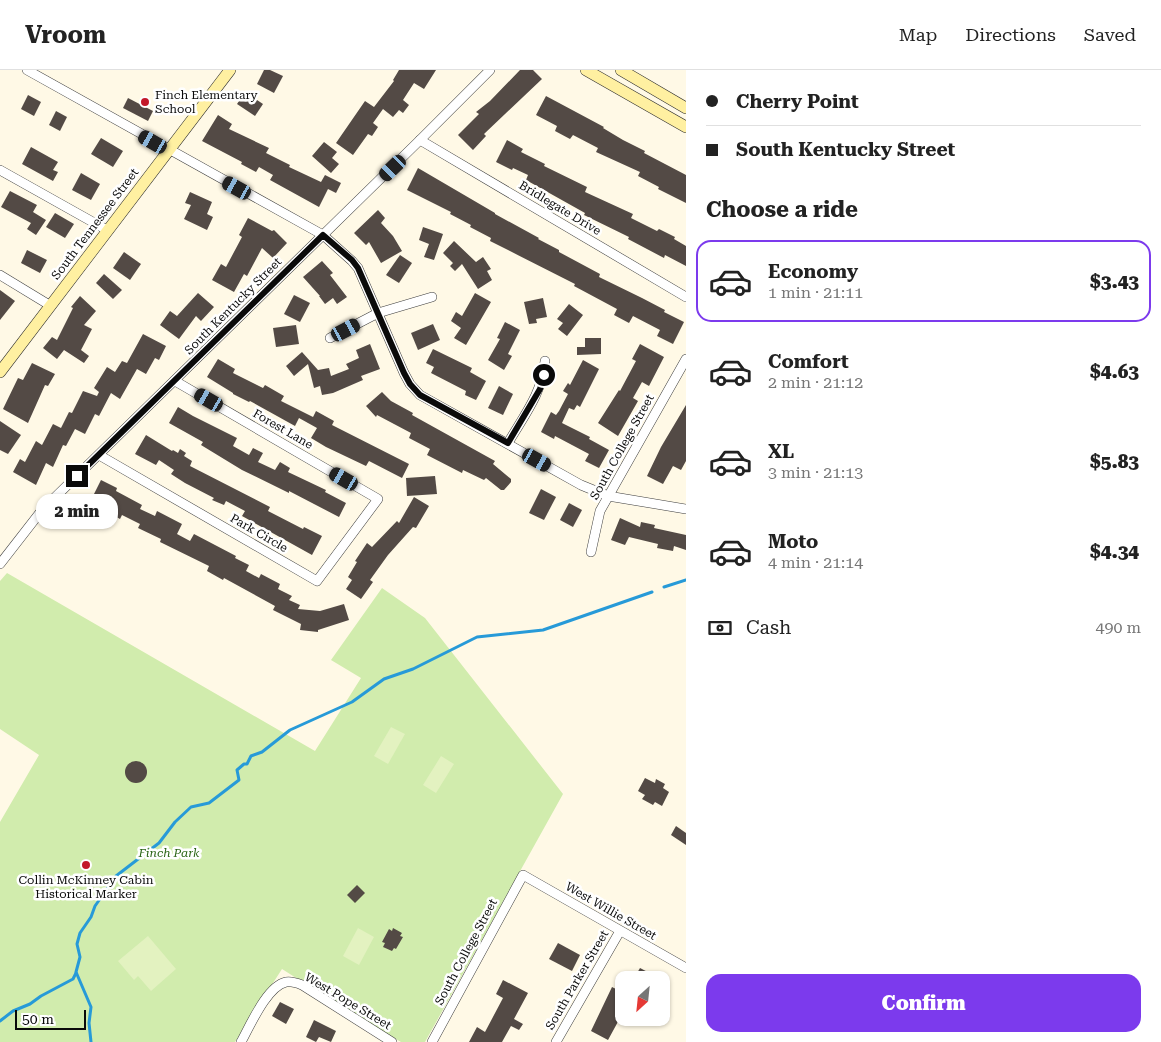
<!DOCTYPE html>
<html lang="en">
<head>
<meta charset="utf-8">
<style>
	:root { --surface:#fff; --page:#f6f6f6; --text:#222; --muted:#767676; --line:#e0e0e0; --accent:#7c3aed }
	body { margin:0; font-family:"Roboto Serif",serif; background:var(--page); color:var(--text); height:100vh; display:flex; flex-direction:column; font-size:19px; white-space:nowrap }
	* { box-sizing:border-box; margin:0 }
	p { font-size:16px; color:var(--muted) }
	.icon { flex:none; width:28px; height:28px; fill:none; stroke:currentColor; stroke-width:2; stroke-linecap:round; stroke-linejoin:round }
	.map { position:relative; flex:1; overflow:hidden }
	.drawer { display:flex; flex-direction:column; background:var(--surface); width:475px }
	.drawer>* { flex:none }
	.guide { display:grid; align-content:center; height:110px; padding:0 20px; background:var(--surface) }
	.needle { width:32px; rotate:207deg }
	.buttons { position:absolute; left:615px; top:901px; display:grid; gap:10px }
	.buttons a { display:grid; place-items:center; width:55px; height:55px; border-radius:10px; background:var(--surface); box-shadow:0 1px 4px #0004; font-size:25px }
	.scale { position:absolute; left:15px; bottom:12px; width:71px; box-sizing:border-box; padding-left:5px; border:2px solid #0a0a0a; border-top:0; font-size:14px; line-height:18px; white-space:nowrap; color:#0a0a0a; -webkit-text-stroke:4px #fff; paint-order:stroke }
	.end { position:absolute; width:22px; height:22px; margin:-11px; border:6px solid #0a0a0a; background:#fff; box-shadow:0 0 0 2px #fff }
	.from { border-radius:50% }
	.bubble { position:absolute; height:35px; border-radius:15px; background:var(--surface); box-shadow:0 1px 4px #0004; font-size:16px; font-weight:800; line-height:35px; text-align:center }
	.car { position:absolute; width:15px; height:30px; margin:-15px -8px; border-radius:6px; box-shadow:0 0 4px 1px #0007; background:linear-gradient(#222 24%,#8ab4d8 0 40%,#222 0 76%,#8ab4d8 0 86%,#222 0) }
	.guide b { display:flex; align-items:center; gap:18px; height:48px; font-size:19px }
	.guide b+b { border-top:1px solid var(--line) }
	.guide i { width:12px; height:12px; background:var(--text) }
	ul { padding:0; list-style:none }
	li { display:flex; align-items:center; gap:15px; height:82px; margin:0 10px 8px; padding:0 10px; border:2px solid transparent; border-radius:15px }
	li div { flex:1 }
	li b { display:block; font-size:19px }
	li em { font-style:normal; font-weight:800 }
	li.on { border-color:var(--accent) }
	li>.icon { width:45px; height:45px; stroke-width:1.5 }
	h2 { padding:0 20px; font-size:22px; line-height:60px }
	.pay { display:flex; align-items:center; gap:12px; height:55px; padding:0 20px; font-size:19px }
	.pay p { margin-inline-start:auto }
	.primary-button { display:flex; gap:10px; margin-top:auto; padding:10px 20px }
	.primary-button a { flex:1; height:58px; border-radius:15px; background:var(--accent); color:#fff; font-size:20px; font-weight:800; line-height:58px; text-align:center }
	header { display:flex; align-items:center; gap:30px; box-sizing:border-box; height:70px; padding:0 25px; background:var(--surface); border-bottom:1px solid var(--line) }
	header strong { font-size:24px }
	nav { display:flex; gap:28px; margin-inline-start:auto; font-size:18px }
	main { display:flex; flex:1; min-height:0 }
	.map>svg:first-child { display:block }
</style>
</head>
<body>
<header>
<strong>Vroom</strong>
<nav><a>Map</a><a>Directions</a><a>Saved</a></nav>
</header>
<main>
<div class="map">
<svg width="686" height="972" viewBox="0 0 686 972">
	<rect width="100%" height="100%" fill="#fff9e6"/>
	<!-- green -->
	<polygon fill="#d1ecad" points="7,503 315,681 361,608 331,590 382,518 425,548 563,724 425,972 401,972 345,939 282,899 235,972 0,972 0,752 39,685 0,659 0,511"/>
	<!-- pitch -->
	<g fill="#e3f2c0">
		<polygon points="391,657 405,664 388,694 374,686"/>
		<polygon points="441,686 454,694 436,723 423,715"/>
		<polygon points="358,858 374,867 359,895 343,886"/>
		<polygon points="148,866 176,899 151,921 138,906 134,910 118,891"/>
	</g>
	<g fill="none" stroke-linecap="round" stroke-linejoin="round">
		<!-- stream -->
		<g stroke="#279ad8" stroke-width="3">
			<polyline points="664,517 686,510"/>
			<polyline points="0,951 13,941 30,934 41,926 73,909 76,903"/>
			<polyline points="91,972 89,953 91,937 76,902 80,887 77,874 80,863 91,847 95,836 116,806 159,773 175,752 191,737 209,733 239,710 237,700 244,694 247,694 251,686 262,682 290,660 352,632 384,609 413,599 477,567 543,560 652,522"/>
		</g>
	</g>
	<!-- building -->
	<g fill="#534a45">
		<polygon points="264,0 270,0 283,6 274,23 257,14"/>
		<polygon points="399,0 436,0 424,19 414,13 403,30 409,35 403,43 399,40 393,47 383,39 373,53 378,57 372,66 368,64 353,85 336,73 365,31 374,37 394,11 393,10"/>
		<polygon points="520,0 533,0 542,9 484,64 486,66 473,80 458,65 479,44 476,42 490,31"/>
		<polygon points="245,22 263,34 255,46 237,34"/>
		<polygon points="28,25 41,32 34,46 21,39"/>
		<polygon points="546,26 604,57 603,58 623,70 645,81 644,83 686,105 686,133 658,119 659,117 638,106 640,102 596,82 598,78 573,65 570,69 555,61 557,56 536,45"/>
		<polygon points="128,28 153,41 148,51 123,38"/>
		<polygon points="56,41 67,47 60,61 49,55"/>
		<polygon points="218,45 232,54 229,59 269,78 266,83 290,95 289,97 321,112 325,105 341,113 336,123 328,119 319,137 270,110 273,105 259,97 256,102 241,94 242,92 202,71"/>
		<polygon points="101,68 123,81 113,97 91,84"/>
		<polygon points="507,70 523,79 521,82 545,94 544,96 587,117 585,122 633,144 631,148 657,161 659,159 675,167 674,169 686,176 686,196 665,185 664,188 628,169 629,167 584,145 585,143 526,110 528,105 513,98 512,100 496,92"/>
		<polygon points="324,72 337,82 332,88 339,94 331,103 312,86"/>
		<polygon points="31,77 58,92 53,100 58,102 53,111 22,94"/>
		<polygon points="418,98 495,143 495,144 539,168 538,169 559,180 559,182 600,204 599,207 642,228 665,240 664,242 684,252 673,274 657,266 660,260 633,246 629,253 614,245 617,239 574,216 575,214 490,171 491,168 470,157 471,155 450,144 451,142 407,120"/>
		<polygon points="81,103 100,114 91,130 72,120"/>
		<polygon points="10,121 37,135 33,142 46,150 36,165 27,159 31,153 1,137"/>
		<polygon points="190,122 212,132 207,144 213,147 207,160 184,149 191,135 185,133"/>
		<polygon points="378,140 385,148 381,153 393,166 402,181 381,193 369,172 366,175 354,163"/>
		<polygon points="55,143 74,154 65,168 46,157"/>
		<polygon points="248,148 272,161 274,160 287,173 273,188 262,178 247,206 244,204 234,222 212,210 221,194 226,197 242,167 239,165"/>
		<polygon points="423,157 443,164 434,190 424,187 429,174 419,170"/>
		<polygon points="454,171 476,192 483,187 491,199 487,201 492,210 478,219 462,194 455,201 450,196 453,193 443,183"/>
		<polygon points="27,180 47,190 40,203 21,193"/>
		<polygon points="124,182 141,194 130,210 113,198"/>
		<polygon points="400,185 412,193 399,213 386,205"/>
		<polygon points="322,191 333,203 330,205 347,227 337,234 333,228 325,234 319,226 320,226 303,207"/>
		<polygon points="104,204 122,220 113,229 96,213"/>
		<polygon points="0,220 15,231 0,250"/>
		<polygon points="198,223 214,237 201,251 196,246 179,269 160,255 170,241 177,246"/>
		<polygon points="475,223 491,232 466,275 454,268 461,258 451,251 456,242 462,246"/>
		<polygon points="294,225 310,233 300,252 284,244"/>
		<polygon points="80,226 96,241 84,255 92,259 81,280 89,286 84,293 64,280 57,289 43,278 52,267 57,270 73,238 71,237"/>
		<polygon points="543,228 547,247 536,249 537,253 529,254 524,232"/>
		<polygon points="569,234 583,245 567,266 558,259 563,253 557,249"/>
		<polygon points="505,252 520,260 508,284 512,286 504,300 488,290 500,269 497,268"/>
		<polygon points="433,254 440,270 418,280 411,263"/>
		<polygon points="296,255 299,274 276,277 273,258"/>
		<polygon points="143,264 166,276 159,290 155,288 146,304 137,299 120,329 111,323 99,346 95,344 85,364 75,359 66,376 63,375 53,397 46,393 36,415 13,402 20,389 25,392 36,371 42,375 53,354 61,358 69,342 72,343 83,321 97,326 99,322 94,318 107,297 115,302 122,291 127,293"/>
		<polygon points="585,268 601,268 601,284 577,285 577,277 585,277"/>
		<polygon points="370,274 380,299 361,306 363,310 333,323 322,325 320,316 314,318 308,294 294,306 286,296 302,282 318,300 329,298 331,306 349,299 346,294 359,288 356,280"/>
		<polygon points="640,274 664,287 649,316 642,312 633,328 638,331 618,366 598,353 619,320 620,321 636,291 632,289"/>
		<polygon points="433,279 472,298 470,302 486,311 476,330 465,325 466,321 431,303 434,297 426,293"/>
		<polygon points="218,289 235,299 233,303 263,318 265,315 284,326 281,331 313,347 316,341 334,351 332,355 409,394 402,408 369,391 366,396 326,377 311,368 317,358 299,348 295,356 250,331 249,332 233,324 233,323 207,307"/>
		<polygon points="583,290 599,299 580,337 577,335 574,340 569,338 562,353 590,367 589,369 609,380 599,398 585,391 589,384 555,366 554,369 541,362 551,342 556,345 559,341 568,324 563,321 568,313 570,315"/>
		<polygon points="32,293 55,304 48,316 45,315 28,353 3,339 18,308 23,310"/>
		<polygon points="499,316 513,324 503,345 488,338"/>
		<polygon points="382,322 391,331 413,343 412,345 495,391 493,394 511,409 511,412 504,420 501,420 486,408 484,410 463,400 462,403 427,385 430,379 409,368 411,363 377,345 376,347 366,336"/>
		<polygon points="686,335 686,391 681,400 673,396 663,414 647,406 661,377"/>
		<polygon points="178,337 193,346 237,368 233,376 249,385 253,378 263,383 258,392 275,400 280,392 290,398 288,402 326,420 325,422 346,433 339,447 289,421 289,423 242,400 201,375 203,372 169,353"/>
		<polygon points="0,351 21,365 8,384 0,380"/>
		<polygon points="146,365 172,381 173,380 178,383 180,379 186,383 184,386 192,391 190,396 270,437 268,441 303,459 304,457 322,466 312,485 242,446 245,441 226,431 224,435 212,430 214,428 185,413 171,404 174,400 159,390 156,395 135,384"/>
		<polygon points="435,406 437,424 407,426 406,408"/>
		<polygon points="101,410 117,418 116,421 142,435 140,439 155,446 157,441 182,454 177,464 190,471 194,464 236,486 235,488 249,495 246,501 259,508 261,504 280,514 278,519 292,526 289,530 300,535 298,539 320,541 344,534 349,550 318,560 318,562 300,560 301,554 273,540 275,536 224,508 223,510 207,501 209,496 160,472 161,469 138,458 140,454 122,445 120,449 90,432"/>
		<polygon points="541,419 556,427 544,450 529,443"/>
		<polygon points="414,427 429,436 416,458 413,457 388,485 370,510 373,512 361,529 346,519 352,510 348,507 357,492 355,491 367,473 372,477 397,451 399,453"/>
		<polygon points="569,433 582,440 573,457 560,450"/>
		<polygon points="620,448 640,457 641,452 655,455 654,458 686,465 686,480 674,476 673,481 657,478 658,474 629,467 625,475 611,470"/>
		<circle cx="136" cy="702" r="11"/>
		<polygon points="645,708 655,713 656,709 665,714 663,718 669,722 662,736 655,732 653,735 642,729 645,725 638,721"/>
		<polygon points="676,756 686,763 686,775 671,765"/>
		<polygon points="357,815 365,823 355,833 347,825"/>
		<polygon points="393,858 402,863 400,866 403,867 396,879 394,878 392,881 383,877 385,873 382,872 389,859 392,861"/>
		<polygon points="558,873 580,885 572,901 549,889"/>
		<polygon points="640,898 663,910 633,910"/>
		<polygon points="503,910 528,923 514,949 523,954 519,960 511,956 502,972 469,972 477,957 485,962 503,928 496,924"/>
		<polygon points="612,917 622,922 618,928 624,931 624,950 620,948 608,970 591,961"/>
		<polygon points="280,932 294,939 286,954 272,946"/>
		<polygon points="314,950 336,961 331,972 319,967 316,972 306,967"/>
	</g>
	<g fill="none" stroke-linecap="round" stroke-linejoin="round">
		<!-- street casing -->
		<g stroke="#3d3d3d" stroke-width="10">
			<g id="street">
				<polyline points="27,0 323,165 352,191 358,198 404,303 410,314 420,325 581,415 608,426 686,439"/>
				<polyline points="420,70 686,227"/>
				<polyline points="0,100 107,160"/>
				<polyline points="0,205 51,236"/>
				<polyline points="330,268 378,243 432,227"/>
				<path d="M508,373c15,-26 35,-51 37,-82"/>
				<polyline points="99,385 317,511 378,429 175,311"/>
				<polyline points="591,482 600,441 686,289"/>
				<polyline points="0,494 42,440 420,70 490,0"/>
				<path d="M241,972c9,-16 26,-56 45,-60 6,-1 11,1 16,3l90,57"/>
				<polyline points="432,972 523,805 686,898"/>
				<polyline points="556,972 620,861"/>
			</g>
		</g>
		<!-- secondary casing -->
		<g stroke="#2c2c2c" stroke-width="12">
			<g id="secondary">
				<polyline points="586,0 686,57"/>
				<polyline points="621,0 686,38"/>
				<polyline points="0,302 230,0"/>
			</g>
		</g>
		<!-- street -->
		<use href="#street" stroke="#fff" stroke-width="9"/>
		<!-- secondary -->
		<use href="#secondary" stroke="#fff0a1" stroke-width="11"/>
	</g>
	<g fill="none" stroke-linecap="round" stroke-linejoin="round">
		<!-- route -->
		<polyline stroke="#0a0a0a" stroke-width="6" points="77,406 323,165 352,190 358,198 404,303 410,314 420,325 508,373 540,319 544,305"/>
	</g>
	<!-- markers -->
	<g fill="#c31829" stroke="#fff" stroke-width="2">
		<circle cx="145" cy="32" r="5"/>
		<circle cx="86" cy="795" r="5"/>
	</g>
	<g text-anchor="middle" stroke-width="5" stroke-linejoin="round" paint-order="stroke">
		<!-- poi labels -->
		<g font-size="12" fill="#0a0a0a" stroke="#fff" text-anchor="start">
			<text x="155" y="29">Finch Elementary<tspan x="155" dy="14">School</tspan></text>
			<text x="86" y="814" text-anchor="middle">Collin McKinney Cabin<tspan x="86" dy="14">Historical Marker</tspan></text>
		</g>
		<!-- street labels -->
		<g font-size="12" fill="#0a0a0a" stroke="#fff">
			<text transform="translate(560 138) rotate(31)" y="4">Bridlegate Drive</text>
			<text transform="translate(95 154) rotate(-53)" y="4">South Tennessee Street</text>
			<text transform="translate(233 236) rotate(-45)" y="4">South Kentucky Street</text>
			<text transform="translate(283 359) rotate(30)" y="4">Forest Lane</text>
			<text transform="translate(622 377) rotate(-61)" y="4">South College Street</text>
			<text transform="translate(259 463) rotate(30)" y="4">Park Circle</text>
			<text transform="translate(611 841) rotate(30)" y="4">West Willie Street</text>
			<text transform="translate(466 882) rotate(-62)" y="4">South College Street</text>
			<text transform="translate(577 910) rotate(-60)" y="4">South Parker Street</text>
			<text transform="translate(348 931) rotate(31)" y="4">West Pope Street</text>
		</g>
		<!-- park labels -->
		<g font-size="12" font-style="italic" fill="#2b6516" stroke="#fff">
			<text x="169" y="787">Finch Park</text>
		</g>
	</g>
</svg>
<div class="buttons">
<a><svg class="needle" viewBox="-14 -14 28 28"><path d="M0-13l5 13h-10z" fill="#e53935"/><path d="M0 13l5-13h-10z" fill="#767676"/></svg></a>
</div>
<div class="scale">50 m</div>
<i class="end from" style="left:544px;top:305px"></i>
<i class="end" style="left:77px;top:406px"></i>
<div class="bubble" style="left:36px;top:424px;width:82px">2 min</div>
<i class="car" style="left:153px;top:72px;rotate:300deg"></i>
<i class="car" style="left:393px;top:98px;rotate:226deg"></i>
<i class="car" style="left:237px;top:118px;rotate:299deg"></i>
<i class="car" style="left:346px;top:260px;rotate:62deg"></i>
<i class="car" style="left:209px;top:330px;rotate:300deg"></i>
<i class="car" style="left:537px;top:390px;rotate:119deg"></i>
<i class="car" style="left:344px;top:409px;rotate:300deg"></i>
</div>
<section class="drawer">
<div class="guide">
<b><i class="from"></i>Cherry Point</b>
<b><i></i>South Kentucky Street</b>
</div>
<h2>Choose a ride</h2>
<ul>
<li class="on"><svg class="icon" aria-label="car" viewBox="0 0 24 24"><path d="M5 17H2v-5l4-1 3-4h7l3 4 3 1v5h-3M9 17h6M6 11h13"/><circle cx="7" cy="17" r="2"/><circle cx="17" cy="17" r="2"/></svg><div><b>Economy</b><p>1 min · 21:11</p></div><em>$3.43</em></li>
<li><svg class="icon" aria-label="car" viewBox="0 0 24 24"><path d="M5 17H2v-5l4-1 3-4h7l3 4 3 1v5h-3M9 17h6M6 11h13"/><circle cx="7" cy="17" r="2"/><circle cx="17" cy="17" r="2"/></svg><div><b>Comfort</b><p>2 min · 21:12</p></div><em>$4.63</em></li>
<li><svg class="icon" aria-label="car" viewBox="0 0 24 24"><path d="M5 17H2v-5l4-1 3-4h7l3 4 3 1v5h-3M9 17h6M6 11h13"/><circle cx="7" cy="17" r="2"/><circle cx="17" cy="17" r="2"/></svg><div><b>XL</b><p>3 min · 21:13</p></div><em>$5.83</em></li>
<li><svg class="icon" aria-label="car" viewBox="0 0 24 24"><path d="M5 17H2v-5l4-1 3-4h7l3 4 3 1v5h-3M9 17h6M6 11h13"/><circle cx="7" cy="17" r="2"/><circle cx="17" cy="17" r="2"/></svg><div><b>Moto</b><p>4 min · 21:14</p></div><em>$4.34</em></li>
</ul>
<div class="pay"><svg class="icon" aria-label="cash" viewBox="0 0 24 24"><path d="M3 7h18v10H3z"/><circle cx="12" cy="12" r="2"/></svg>Cash<p>490 m</p></div>
<div class="primary-button"><a>Confirm</a></div>
</section>
</main>
</body>
</html>
